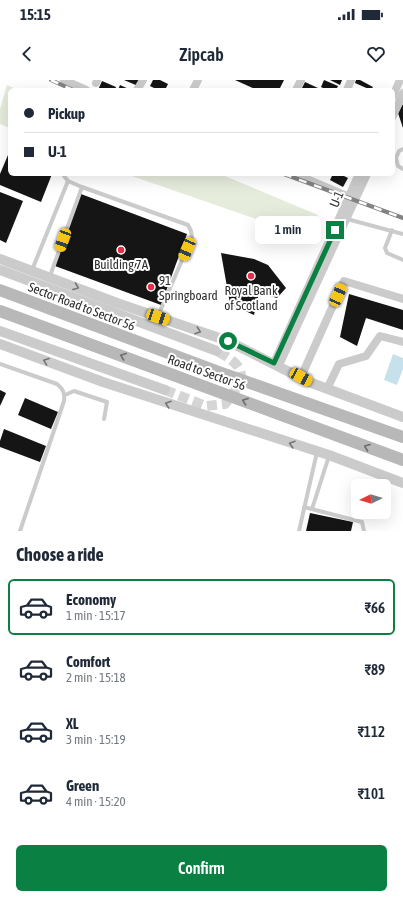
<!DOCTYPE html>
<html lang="en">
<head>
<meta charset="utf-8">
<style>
	:root { --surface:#fff; --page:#f6f6f7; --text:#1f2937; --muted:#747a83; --line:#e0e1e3; --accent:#0b8043 }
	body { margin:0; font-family:"Asap Condensed",sans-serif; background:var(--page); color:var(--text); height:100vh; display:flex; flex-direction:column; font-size:15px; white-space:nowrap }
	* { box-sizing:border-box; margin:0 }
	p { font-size:13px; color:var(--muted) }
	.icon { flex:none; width:22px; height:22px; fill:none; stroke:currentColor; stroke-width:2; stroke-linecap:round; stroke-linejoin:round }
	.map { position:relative; height:451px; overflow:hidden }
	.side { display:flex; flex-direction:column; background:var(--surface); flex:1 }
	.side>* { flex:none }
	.banner { position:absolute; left:8px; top:8px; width:387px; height:88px; border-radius:6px; box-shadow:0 4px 16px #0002; display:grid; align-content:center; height:88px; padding:0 16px; background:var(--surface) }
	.needle { width:26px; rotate:265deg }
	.fabs { position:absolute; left:351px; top:399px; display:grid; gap:8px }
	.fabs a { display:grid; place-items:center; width:40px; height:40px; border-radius:6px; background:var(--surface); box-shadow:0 4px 16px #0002; font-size:20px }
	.end { position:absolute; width:18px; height:18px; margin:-9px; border:5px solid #0b8043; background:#fff; box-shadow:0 0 0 2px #fff }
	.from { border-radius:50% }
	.bubble { position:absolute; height:28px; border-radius:6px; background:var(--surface); box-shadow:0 4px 16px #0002; font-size:13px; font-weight:600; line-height:28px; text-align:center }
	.car { position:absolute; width:12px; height:24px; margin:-12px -6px; border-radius:5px; box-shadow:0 0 3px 1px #0007; background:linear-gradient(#f5c518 24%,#345 0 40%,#f5c518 0 76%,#345 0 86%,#f5c518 0) }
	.banner b { display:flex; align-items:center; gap:14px; height:38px; font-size:15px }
	.banner b+b { border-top:1px solid var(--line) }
	.banner i { width:10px; height:10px; background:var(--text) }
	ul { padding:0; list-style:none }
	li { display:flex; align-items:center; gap:12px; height:56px; margin:0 8px 6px; padding:0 8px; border:2px solid transparent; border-radius:6px }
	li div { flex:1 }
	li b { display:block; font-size:15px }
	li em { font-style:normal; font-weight:600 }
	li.current { border-color:var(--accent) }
	li>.icon { width:36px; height:36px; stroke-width:1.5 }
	h2 { padding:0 16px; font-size:18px; line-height:48px }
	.primary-button { display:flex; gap:8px; margin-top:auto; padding:8px 16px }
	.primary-button a { flex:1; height:46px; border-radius:6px; background:var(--accent); color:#fff; font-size:16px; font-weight:600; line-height:46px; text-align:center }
	.status { display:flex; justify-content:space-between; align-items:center; height:28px; padding:0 20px; background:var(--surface); direction:ltr }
	.status svg { height:11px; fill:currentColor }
	header { display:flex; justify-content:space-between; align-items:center; height:52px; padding:0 16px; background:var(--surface); font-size:18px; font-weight:600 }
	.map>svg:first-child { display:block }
</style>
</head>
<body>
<div class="status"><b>15:15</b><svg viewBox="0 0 49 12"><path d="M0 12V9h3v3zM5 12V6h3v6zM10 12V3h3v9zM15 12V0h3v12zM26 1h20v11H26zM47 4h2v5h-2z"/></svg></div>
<header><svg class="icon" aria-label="back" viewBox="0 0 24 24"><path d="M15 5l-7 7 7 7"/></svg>Zipcab<svg class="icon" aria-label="heart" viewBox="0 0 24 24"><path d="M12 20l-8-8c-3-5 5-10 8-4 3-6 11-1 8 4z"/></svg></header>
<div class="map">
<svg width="403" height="451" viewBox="0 0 403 451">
	<rect width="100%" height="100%" fill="#fff"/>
	<!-- green -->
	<g fill="#e6ecdc">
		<polygon points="7,5 19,10 10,10 10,48 0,44 0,29"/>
		<polygon points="126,94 220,94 318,135 314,154 276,139 259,140"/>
	</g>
	<!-- water -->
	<polygon fill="#c7e1ec" points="393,274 403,278 403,289 397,305 384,300"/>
	<!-- building -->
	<g fill="#151515">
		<polygon points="124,0 140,0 138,6"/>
		<polygon points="153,0 160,0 168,4 165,10 158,10 150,6"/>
		<polygon points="235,0 284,0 279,10 257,10"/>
		<polygon points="324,0 338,6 336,10 327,10 321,7"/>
		<polygon points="330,0 342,0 340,5"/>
		<polygon points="356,0 360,0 373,7 371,10 355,3"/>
		<polygon points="102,1 116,7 115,10 98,10"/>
		<polygon points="305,2 318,8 317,10 301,10"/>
		<polygon points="120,5 131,10 118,10"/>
		<polygon points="403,24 403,48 398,33"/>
		<polygon points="8,75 10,76 10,94 52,94 41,122 0,105 0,94"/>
		<polygon points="333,94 340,94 348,98 343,107 330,100"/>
		<polygon points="0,112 23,121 6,163 0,160"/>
		<polygon points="81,114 187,154 161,225 55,186"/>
		<polygon points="221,173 254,179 268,185 286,208 277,218 259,213 254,235 230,224"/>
		<polygon points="349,214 403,230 403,250 366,238 357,266 340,257"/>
		<polygon points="0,310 6,313 0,326"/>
		<polygon points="25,318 58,332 51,349 18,335"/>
		<polygon points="4,349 46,366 40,382 0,367 0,361"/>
		<polygon points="310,433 353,442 351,451 306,451"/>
	</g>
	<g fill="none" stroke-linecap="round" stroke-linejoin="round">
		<!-- tertiary-tunnel -->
		<path stroke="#d5d5d5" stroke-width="10" stroke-dasharray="10 5" stroke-linecap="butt" d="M165,310l41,16 19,-2c21,-26 24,-36 -8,-53"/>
		<!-- service -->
		<g stroke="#cbcbcb" stroke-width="4">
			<polyline points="403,69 399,71 396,78 398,86 403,89"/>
			<polyline points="64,96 68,101 82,107"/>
			<polyline points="347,139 403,154"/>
			<polyline points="392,150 385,168 387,173 403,180"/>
			<polyline points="32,190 68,101"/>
			<polyline points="50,196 82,107 188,145 191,151 192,157 158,236"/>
			<path d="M0,284l57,20c6,5 8,9 7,17l-44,130"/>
			<polyline points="65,315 74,311 107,322 104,339"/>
			<polyline points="304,427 362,442 364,451"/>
			<polyline points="312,429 329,376"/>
			<polyline points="299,451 317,372"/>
		</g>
		<!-- minor -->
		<g stroke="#cbcbcb" stroke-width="8">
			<polyline points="64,0 86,10"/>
			<polyline points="96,3 97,0"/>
			<polyline points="137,10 143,0"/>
			<polyline points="193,10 198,0"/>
			<polyline points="296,10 301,0"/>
			<polyline points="347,10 351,0"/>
			<polyline points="393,16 400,0"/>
			<polyline points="393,36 403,13"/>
			<polyline points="295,94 349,117"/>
			<polyline points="274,283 359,94"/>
			<polyline points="279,285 367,94"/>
			<polyline points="301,297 344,201 403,219"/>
			<polyline points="327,309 339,284 366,276 380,256 403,262"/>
		</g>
		<!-- tertiary -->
		<g stroke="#cbcbcb" stroke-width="10">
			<polyline points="0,179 117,223 228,261 309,302 403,337"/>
			<polyline points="0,190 217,271"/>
			<polyline points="0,251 165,310"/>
			<polyline points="0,264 103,302 329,375 403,403"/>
		</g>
		<!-- secondary -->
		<g stroke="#b8b8b8" stroke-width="12">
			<polyline points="0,210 219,292 403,357"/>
			<polyline points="0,231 403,380"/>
		</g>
		<!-- rail casing -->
		<g stroke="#838383" stroke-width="4">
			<g id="rail">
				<polyline points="51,0 73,10"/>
				<polyline points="284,94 403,138"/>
			</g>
		</g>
		<!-- rail -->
		<use href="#rail" stroke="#fff" stroke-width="2.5" stroke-dasharray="8" stroke-linecap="butt"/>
	</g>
	<!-- one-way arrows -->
	<defs><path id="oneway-chevron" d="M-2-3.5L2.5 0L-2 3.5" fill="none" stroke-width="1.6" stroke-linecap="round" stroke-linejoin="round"/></defs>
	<g stroke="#757575">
		<use href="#oneway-chevron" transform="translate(76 207) rotate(21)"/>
		<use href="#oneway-chevron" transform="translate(198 251) rotate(19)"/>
		<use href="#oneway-chevron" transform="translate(46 281) rotate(-160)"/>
		<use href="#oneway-chevron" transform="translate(168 324) rotate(-161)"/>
		<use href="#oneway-chevron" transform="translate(292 364) rotate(-163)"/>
	</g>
	<g stroke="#6c6c6c">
		<use href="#oneway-chevron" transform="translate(123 276) rotate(-160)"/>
		<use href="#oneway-chevron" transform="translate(245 321) rotate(-160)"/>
		<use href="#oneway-chevron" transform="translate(367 367) rotate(-159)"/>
	</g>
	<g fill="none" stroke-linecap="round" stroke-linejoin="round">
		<!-- route -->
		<polyline stroke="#0b8043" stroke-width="5" points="228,261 274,283 335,150"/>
	</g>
	<!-- markers -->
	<g fill="#e82d4b" stroke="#fff" stroke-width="1.5">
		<circle cx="121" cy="170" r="4"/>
		<circle cx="251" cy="196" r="4"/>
		<circle cx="151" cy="207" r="4"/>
	</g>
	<g text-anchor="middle" stroke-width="4" stroke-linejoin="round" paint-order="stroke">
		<!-- street labels -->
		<g font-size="13" fill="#2e2e2e" stroke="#fff">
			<text transform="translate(336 119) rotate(-67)" y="5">U-1</text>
			<text transform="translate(82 226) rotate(21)" y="5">Sector Road to Sector 56</text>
			<text transform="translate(207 292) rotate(20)" y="5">Road to Sector 56</text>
		</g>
		<!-- poi labels -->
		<g font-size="13" fill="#2e2e2e" stroke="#fff">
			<text x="121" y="189">Building 7A</text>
			<text x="159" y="205" text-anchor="start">91<tspan x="159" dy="15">Springboard</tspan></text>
			<text x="251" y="215">Royal Bank<tspan x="251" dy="15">of Scotland</tspan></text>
		</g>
	</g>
</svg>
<div class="fabs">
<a><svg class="needle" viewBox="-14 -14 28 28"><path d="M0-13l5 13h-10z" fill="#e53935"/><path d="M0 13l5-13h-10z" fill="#747a83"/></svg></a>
</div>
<i class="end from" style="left:228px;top:261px"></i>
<i class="end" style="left:335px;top:150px"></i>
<div class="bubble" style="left:255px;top:136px;width:66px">1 min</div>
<i class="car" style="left:63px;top:160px;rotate:200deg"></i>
<i class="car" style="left:187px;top:169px;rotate:203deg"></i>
<i class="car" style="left:338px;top:215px;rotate:24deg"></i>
<i class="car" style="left:158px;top:237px;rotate:109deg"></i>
<i class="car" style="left:301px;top:297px;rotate:119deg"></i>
<div class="banner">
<b><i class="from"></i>Pickup</b>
<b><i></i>U-1</b>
</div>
</div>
<section class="side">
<h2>Choose a ride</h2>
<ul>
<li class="current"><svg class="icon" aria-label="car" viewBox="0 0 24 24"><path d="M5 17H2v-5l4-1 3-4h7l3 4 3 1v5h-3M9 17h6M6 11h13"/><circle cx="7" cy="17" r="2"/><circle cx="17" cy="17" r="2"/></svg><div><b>Economy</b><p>1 min · 15:17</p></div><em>₹66</em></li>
<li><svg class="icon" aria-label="car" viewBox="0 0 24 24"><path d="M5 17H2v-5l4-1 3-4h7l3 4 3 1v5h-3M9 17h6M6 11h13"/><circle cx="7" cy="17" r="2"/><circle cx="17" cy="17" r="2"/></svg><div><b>Comfort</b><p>2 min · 15:18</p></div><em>₹89</em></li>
<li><svg class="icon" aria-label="car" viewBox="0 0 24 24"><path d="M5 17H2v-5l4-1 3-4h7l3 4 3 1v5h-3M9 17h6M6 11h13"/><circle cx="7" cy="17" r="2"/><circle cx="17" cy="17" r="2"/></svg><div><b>XL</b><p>3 min · 15:19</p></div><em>₹112</em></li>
<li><svg class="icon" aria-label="car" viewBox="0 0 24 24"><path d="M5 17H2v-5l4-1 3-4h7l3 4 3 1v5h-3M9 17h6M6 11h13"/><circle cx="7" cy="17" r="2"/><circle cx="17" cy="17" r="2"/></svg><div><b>Green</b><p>4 min · 15:20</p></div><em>₹101</em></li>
</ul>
<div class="primary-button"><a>Confirm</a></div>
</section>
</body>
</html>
